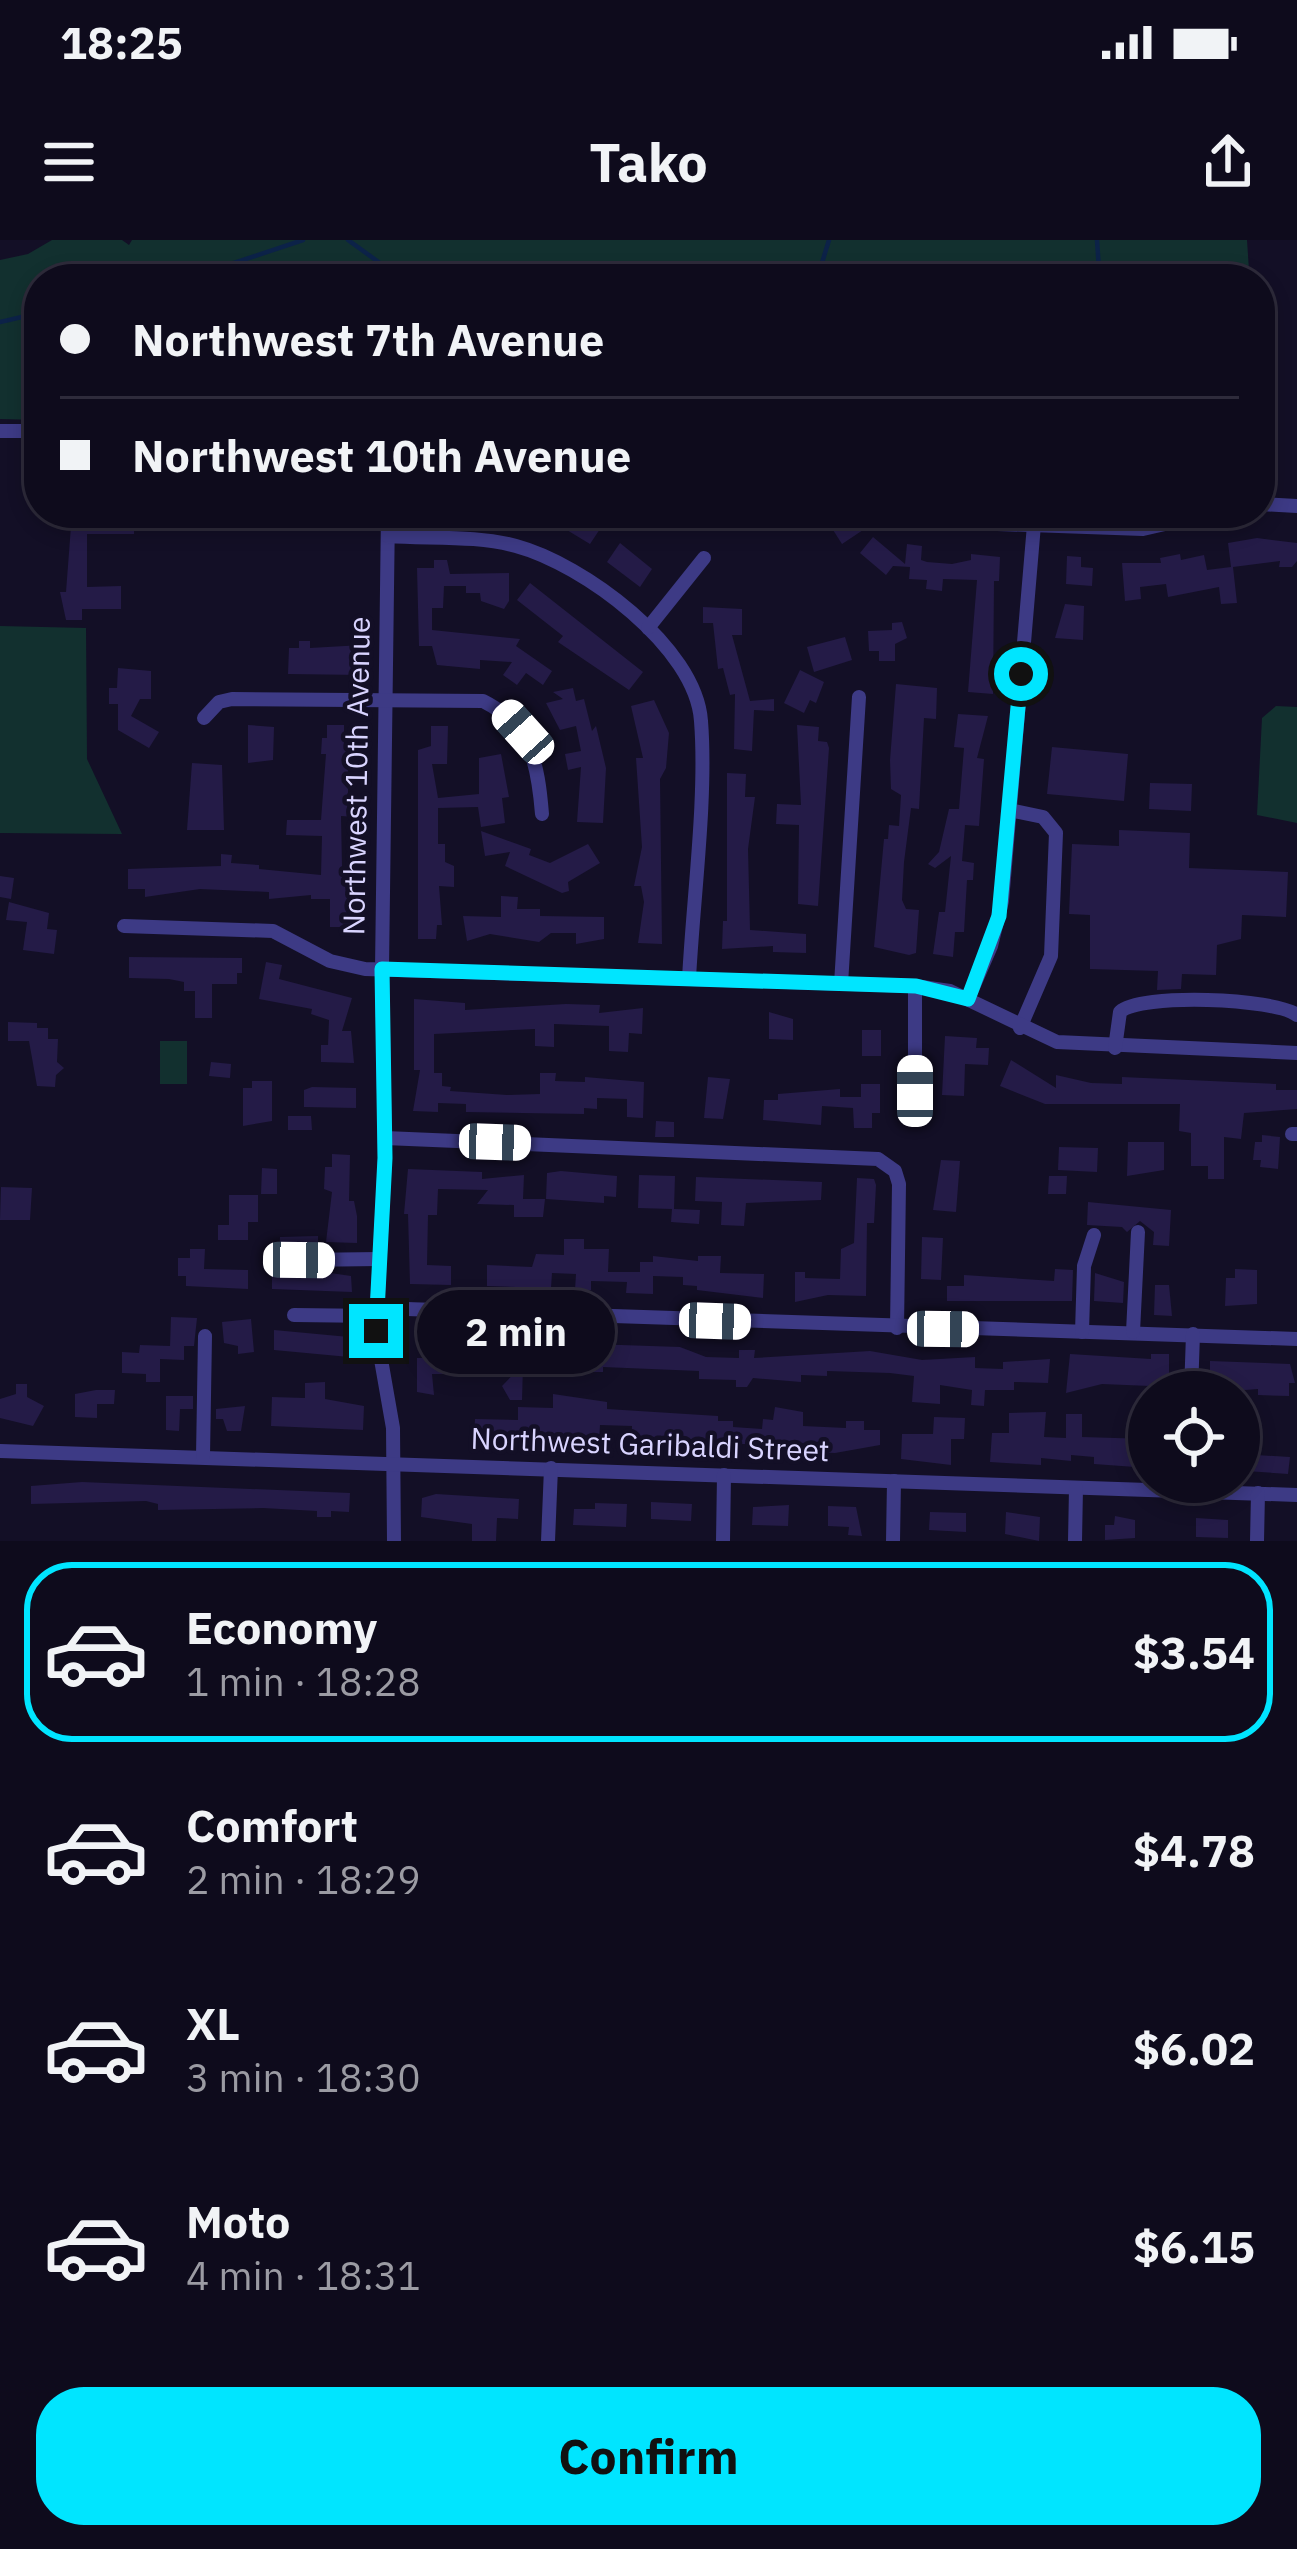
<!DOCTYPE html>
<html lang="en">
<head>
<meta charset="utf-8">
<style>
	:root { --surface:#0e0b1c; --page:#171425; --text:#f1f3f6; --muted:#9b9ba3; --line:#2e2b3b; --accent:#00e5ff }
	body { margin:0; font-family:"IBM Plex Sans",sans-serif; background:var(--page); color:var(--text); height:100vh; display:flex; flex-direction:column; font-size:45px; white-space:nowrap }
	* { box-sizing:border-box; margin:0 }
	p { font-size:39px; color:var(--muted) }
	.icon { flex:none; width:66px; height:66px; fill:none; stroke:currentColor; stroke-width:2; stroke-linecap:round; stroke-linejoin:round }
	.map { position:relative; height:1301px; overflow:hidden }
	.panel { display:flex; flex-direction:column; background:var(--surface); flex:1 }
	.panel>* { flex:none }
	.guide { position:absolute; left:24px; top:24px; width:1251px; height:264px; border-radius:48px; box-shadow:0 6px 18px #0003,0 0 0 3px var(--line); display:grid; align-content:center; height:264px; padding:0 36px; background:var(--surface) }
	.buttons { position:absolute; left:1128px; top:1131px; display:grid; gap:24px }
	.buttons a { display:grid; place-items:center; width:132px; height:132px; border-radius:50%; background:var(--surface); box-shadow:0 6px 18px #0003,0 0 0 3px var(--line); font-size:60px }
	.end { position:absolute; width:54px; height:54px; margin:-27px; border:15px solid #00e5ff; background:#111; box-shadow:0 0 0 6px #111 }
	.from { border-radius:50% }
	.bubble { position:absolute; height:84px; border-radius:42px; background:var(--surface); box-shadow:0 6px 18px #0003,0 0 0 3px var(--line); font-size:39px; font-weight:700; line-height:84px; text-align:center }
	.car { position:absolute; width:36px; height:72px; margin:-36px -18px; border-radius:15px; box-shadow:0 0 9px 3px #0007; background:linear-gradient(#fff 24%,#345 0 40%,#fff 0 76%,#345 0 86%,#fff 0) }
	.guide b { display:flex; align-items:center; gap:42px; height:114px; font-size:45px }
	.guide b+b { border-top:3px solid var(--line) }
	.guide i { width:30px; height:30px; background:var(--text) }
	ul { padding:21px 0 0; list-style:none }
	li { display:flex; align-items:center; gap:36px; height:180px; margin:0 24px 18px; padding:0 12px; border:6px solid transparent; border-radius:48px }
	li div { flex:1 }
	li b { display:block; font-size:45px }
	li em { font-style:normal; font-weight:700 }
	li.active { border-color:var(--accent) }
	li>.icon { width:108px; height:108px; stroke-width:1.5 }
	.action { display:flex; gap:24px; margin-top:auto; padding:24px 36px }
	.action a { flex:1; height:138px; border-radius:48px; background:var(--accent); color:#111; font-size:48px; font-weight:700; line-height:138px; text-align:center }
	.status { display:flex; justify-content:space-between; align-items:center; height:84px; padding:0 60px; background:var(--surface); direction:ltr }
	.status svg { height:33px; fill:currentColor }
	header { display:flex; justify-content:space-between; align-items:center; height:156px; padding:0 36px; background:var(--surface); font-size:54px; font-weight:700 }
	.map>svg:first-child { display:block }
</style>
</head>
<body>
<div class="status"><b>18:25</b><svg viewBox="0 0 49 12"><path d="M0 12V9h3v3zM5 12V6h3v6zM10 12V3h3v9zM15 12V0h3v12zM26 1h20v11H26zM47 4h2v5h-2z"/></svg></div>
<header><svg class="icon" aria-label="menu" viewBox="0 0 24 24"><path d="M4 6h16M4 12h16M4 18h16"/></svg>Tako<svg class="icon" aria-label="share" viewBox="0 0 24 24"><path d="M12 15V3M7 8l5-5 5 5M5 13v7h14v-7"/></svg></header>
<div class="map">
<svg width="1297" height="1301" viewBox="0 0 1297 1301">
	<rect width="100%" height="100%" fill="#130f26"/>
	<!-- green -->
	<g fill="#12302f">
		<polygon points="52,0 122,0 129,5 132,0 1247,0 1249,30 1237,39 39,39 39,180 0,179 0,20 28,14"/>
		<polygon points="0,386 86,388 87,519 122,594 0,593"/>
		<polygon points="1276,466 1297,467 1297,583 1257,575 1262,478"/>
		<rect x="160" y="801" width="27" height="43"/>
	</g>
	<g fill="none" stroke-linecap="round" stroke-linejoin="round">
		<!-- stream -->
		<g stroke="#0c2248" stroke-width="4.5">
			<polyline points="348,0 402,39"/>
			<polyline points="152,39 168,31 228,25 303,0"/>
			<polyline points="817,39 829,0"/>
			<polyline points="1091,39 1099,30 1097,0"/>
			<polyline points="0,82 39,73"/>
		</g>
	</g>
	<!-- building -->
	<g fill="#241b47">
		<polygon points="72,273 134,276 134,294 87,294 87,347 121,346 121,369 82,369 82,380 66,380 60,352 66,352"/>
		<polygon points="564,273 589,273 604,283 590,304 557,284"/>
		<polygon points="835,273 852,273 863,290 842,304 826,279"/>
		<polygon points="873,297 905,324 907,304 922,306 921,320 927,322 952,324 971,320 971,314 1000,317 999,341 994,341 993,454 968,452 977,340 943,339 942,351 926,349 927,340 909,339 910,327 893,326 886,335 860,313"/>
		<polygon points="1257,298 1297,303 1297,321 1292,327 1279,327 1280,321 1233,327 1237,363 1221,364 1219,347 1168,357 1166,344 1140,347 1141,359 1125,361 1122,323 1161,323 1160,318 1180,314 1181,320 1204,315 1207,330 1231,327 1228,303"/>
		<polygon points="620,303 652,329 640,347 607,322"/>
		<polygon points="1067,316 1081,317 1081,327 1093,328 1092,346 1066,344"/>
		<polygon points="434,320 447,320 450,334 509,333 509,361 504,369 481,361 480,353 466,353 466,346 444,346 443,368 432,368 432,390 520,399 516,406 552,431 543,445 526,433 517,445 503,435 512,422 480,420 480,429 437,425 432,406 419,406 417,328 434,328"/>
		<polygon points="530,343 643,432 629,450 558,402 563,396 517,360"/>
		<polygon points="1065,364 1084,366 1083,400 1055,398"/>
		<polygon points="703,367 742,369 742,395 732,395 750,461 774,459 774,471 754,470 752,511 734,509 735,454 730,455 723,428 718,429 713,383 703,383"/>
		<polygon points="902,382 907,398 895,404 895,421 879,421 879,411 869,411 868,391 892,390 892,383"/>
		<polygon points="845,397 852,420 814,432 807,407"/>
		<polygon points="299,401 310,401 310,408 362,405 362,435 288,434 289,408 299,408"/>
		<polygon points="118,428 151,431 151,459 140,459 131,476 159,492 149,508 118,490 118,464 109,464 109,448 117,448"/>
		<polygon points="800,430 824,442 816,463 810,460 804,473 784,463"/>
		<polygon points="896,444 937,448 936,479 924,478 919,569 911,568 904,622 902,660 906,669 919,670 916,713 909,715 874,707 884,599 888,599 889,585 899,586 901,555 891,549 890,520"/>
		<polygon points="573,448 576,461 584,459 592,491 596,486 606,528 603,583 577,582 581,527 568,530 565,514 581,511 576,486 560,490 546,463 563,459 553,452"/>
		<polygon points="654,460 669,493 666,528 660,539 662,704 638,703 644,662 641,646 634,646 642,607 636,518 643,518 631,466"/>
		<polygon points="958,474 988,476 977,518 984,519 979,586 965,585 962,621 974,623 973,640 967,640 964,692 955,692 953,717 933,714 939,672 945,672 951,616 935,628 928,624 939,612 949,569 959,569 964,508 954,507"/>
		<polygon points="248,485 274,487 273,520 248,523"/>
		<polygon points="327,485 344,485 344,510 358,510 357,530 348,530 348,555 356,555 356,577 341,576 342,627 357,627 354,687 330,687 330,659 311,659 311,655 269,659 269,652 200,649 145,657 145,649 128,649 128,629 221,626 221,614 232,615 231,623 259,625 259,629 321,635 322,596 286,595 287,580 321,580 326,514 321,514 322,498 327,498"/>
		<polygon points="797,485 819,487 818,501 827,502 829,508 818,666 798,664 799,585 776,584 777,564 801,565"/>
		<polygon points="431,486 448,486 447,524 432,524 438,558 479,554 479,518 501,514 509,557 502,558 505,583 481,587 478,567 438,568 438,604 445,604 445,622 454,626 454,647 439,646 442,685 437,685 436,699 418,699 418,510 431,506"/>
		<polygon points="1052,507 1128,514 1124,561 1047,554"/>
		<polygon points="192,523 222,525 224,590 187,590"/>
		<polygon points="727,533 746,534 745,557 755,557 748,609 750,690 806,694 806,713 773,712 773,706 722,709 723,681 727,681"/>
		<polygon points="1150,543 1192,544 1191,571 1149,569"/>
		<polygon points="1119,590 1190,593 1189,628 1288,632 1286,677 1242,675 1241,699 1217,705 1216,735 1182,734 1181,749 1157,750 1158,731 1090,729 1090,675 1069,674 1072,604 1119,606"/>
		<polygon points="481,591 531,609 529,615 550,623 588,604 600,623 568,642 569,651 562,653 505,626 510,612 485,616"/>
		<polygon points="0,636 14,638 11,659 0,657"/>
		<polygon points="501,656 518,657 517,669 540,669 540,676 604,677 604,699 576,704 576,693 551,693 539,702 490,694 467,701 463,676 501,677"/>
		<polygon points="9,662 49,673 47,689 57,690 54,714 23,710 27,682 6,680"/>
		<polygon points="129,717 242,718 242,733 237,733 237,744 212,744 212,778 195,778 195,751 184,751 184,742 169,739 129,738"/>
		<polygon points="266,722 282,725 279,739 352,758 342,791 351,791 354,823 321,822 321,805 328,805 329,780 311,774 312,769 259,759"/>
		<polygon points="414,759 465,763 465,770 566,764 600,765 599,773 643,768 642,794 629,793 628,812 609,811 609,786 554,784 554,807 535,806 535,789 434,794 434,833 442,833 442,846 451,847 450,851 507,855 540,854 540,833 556,833 555,841 585,842 585,837 644,842 643,878 627,877 627,859 597,858 597,869 584,868 584,874 466,872 466,864 438,863 438,872 413,871 420,830 414,830"/>
		<polygon points="769,772 793,779 793,800 769,799"/>
		<polygon points="8,782 37,783 37,788 48,788 48,799 58,799 57,822 64,828 56,835 55,847 37,846 29,801 8,801"/>
		<rect x="862" y="790" width="19" height="26"/>
		<polygon points="945,796 977,798 976,808 989,808 988,825 965,824 964,856 942,855"/>
		<polygon points="1011,820 1056,848 1056,835 1091,843 1122,844 1122,837 1276,844 1276,850 1297,850 1297,869 1244,873 1241,899 1224,897 1224,939 1208,939 1208,926 1191,926 1191,893 1179,891 1180,864 1045,864 1000,846"/>
		<polygon points="211,822 231,824 230,838 209,836"/>
		<polygon points="708,837 730,839 723,879 704,878"/>
		<polygon points="252,841 272,841 272,881 243,886 243,848 252,848"/>
		<polygon points="861,844 880,844 880,873 872,873 872,888 854,888 853,868 822,866 821,885 763,880 764,860 778,860 778,854 840,849 840,857 861,857"/>
		<polygon points="312,847 356,848 356,868 304,867 304,850"/>
		<polygon points="288,876 311,876 312,890 288,890"/>
		<polygon points="656,881 674,882 674,897 655,897"/>
		<polygon points="1262,895 1280,897 1278,929 1260,927 1261,920 1253,920 1255,902 1262,902"/>
		<polygon points="1128,902 1164,902 1164,930 1127,936"/>
		<polygon points="1059,907 1098,908 1097,932 1058,930"/>
		<polygon points="332,914 350,915 349,961 354,961 357,976 357,1003 326,1002 332,952 324,949 325,927 332,927"/>
		<polygon points="941,920 960,921 956,972 933,970"/>
		<polygon points="262,928 277,929 277,954 261,954"/>
		<polygon points="408,929 482,932 482,939 524,935 523,959 545,959 543,977 514,977 514,965 477,964 488,950 438,949 437,975 428,975 427,1025 451,1026 451,1045 410,1044 408,974 404,974"/>
		<polygon points="561,931 617,936 616,957 604,956 604,963 546,959 547,933"/>
		<polygon points="639,935 675,936 674,969 700,970 699,984 671,982 672,969 638,968"/>
		<polygon points="1049,936 1067,936 1066,954 1048,954"/>
		<polygon points="696,937 822,942 821,960 746,963 744,986 721,985 722,962 695,961"/>
		<polygon points="857,938 874,939 876,945 874,983 867,983 866,1056 828,1055 795,1062 795,1032 805,1032 805,1038 840,1039 841,1009 854,1003"/>
		<polygon points="1,947 32,948 30,980 0,980"/>
		<polygon points="229,955 258,955 258,982 248,982 248,1000 218,1000 218,985 229,985"/>
		<polygon points="1088,962 1171,970 1169,1006 1153,1005 1154,992 1140,981 1127,992 1122,987 1087,985"/>
		<polygon points="318,996 318,1009 290,1014 290,1027 351,1036 352,1052 272,1049 272,1013 279,1013 280,997"/>
		<polygon points="922,997 943,998 941,1040 921,1039"/>
		<polygon points="564,999 584,999 584,1009 609,1009 608,1032 640,1032 640,1022 653,1022 653,1016 698,1021 698,1016 721,1016 720,1033 764,1034 763,1058 697,1050 697,1046 683,1045 683,1037 653,1036 653,1054 626,1053 627,1042 591,1041 591,1050 575,1050 576,1034 552,1033 551,1048 487,1046 487,1025 532,1027 536,1014 564,1015"/>
		<polygon points="190,1009 205,1009 204,1029 248,1030 248,1049 186,1046 186,1036 178,1036 178,1018 190,1018"/>
		<polygon points="1055,1029 1073,1030 1072,1061 947,1061 947,1046 964,1046 964,1035 1054,1041"/>
		<polygon points="1235,1029 1257,1030 1257,1064 1225,1066 1226,1038 1235,1038"/>
		<polygon points="1095,1033 1124,1042 1123,1063 1094,1061"/>
		<polygon points="1155,1045 1169,1045 1172,1076 1154,1075"/>
		<polygon points="171,1077 197,1078 194,1106 184,1106 184,1120 160,1119 160,1142 146,1142 146,1134 122,1133 122,1112 139,1113 140,1105 170,1106"/>
		<polygon points="251,1079 254,1112 238,1114 238,1106 224,1103 222,1082"/>
		<polygon points="274,1090 349,1097 349,1117 274,1110"/>
		<polygon points="437,1101 458,1101 457,1134 432,1134 434,1155 417,1152 417,1118 437,1118"/>
		<polygon points="479,1102 530,1108 556,1103 556,1111 578,1111 578,1106 591,1104 680,1107 706,1117 739,1118 739,1110 755,1110 754,1118 870,1111 922,1120 975,1117 975,1128 1003,1129 1003,1122 1050,1119 1048,1143 1014,1142 1014,1150 985,1150 984,1166 971,1165 972,1150 940,1145 940,1164 912,1162 914,1136 890,1133 827,1131 827,1136 801,1135 801,1142 753,1138 747,1147 736,1147 736,1140 699,1139 699,1131 603,1127 603,1132 584,1132 523,1126 522,1160 510,1160 502,1146 524,1123 478,1121"/>
		<polygon points="1070,1114 1151,1119 1151,1114 1169,1114 1169,1146 1165,1152 1149,1152 1150,1146 1102,1144 1066,1153"/>
		<polygon points="1210,1121 1290,1124 1295,1143 1289,1143 1289,1156 1258,1155 1258,1149 1220,1152 1210,1149"/>
		<polygon points="325,1142 325,1159 364,1166 363,1190 271,1186 272,1157 305,1158 305,1143"/>
		<polygon points="16,1144 27,1144 27,1157 44,1166 33,1186 0,1178 0,1159 16,1154"/>
		<polygon points="96,1150 115,1150 114,1164 97,1164 97,1178 75,1177 75,1154"/>
		<polygon points="553,1154 607,1162 607,1169 718,1176 718,1181 733,1181 733,1187 762,1189 763,1179 773,1180 775,1167 803,1172 803,1186 846,1188 846,1181 864,1181 864,1190 880,1190 880,1205 835,1213 816,1212 816,1204 794,1203 794,1210 775,1209 775,1204 692,1204 692,1199 638,1202 631,1202 632,1186 600,1185 599,1202 581,1201 581,1196 542,1199 542,1193 474,1196 475,1179 518,1180 518,1167 553,1168"/>
		<polygon points="166,1156 193,1156 193,1169 180,1169 179,1191 166,1190"/>
		<polygon points="245,1166 241,1191 227,1191 223,1179 216,1179 216,1169"/>
		<polygon points="1046,1172 1044,1197 1066,1198 1066,1174 1082,1174 1082,1197 1149,1199 1149,1228 1094,1224 1094,1217 1071,1215 1071,1221 1041,1218 1041,1225 990,1222 992,1193 1009,1193 1009,1173"/>
		<polygon points="934,1177 965,1178 964,1199 951,1199 951,1225 901,1219 902,1194 933,1194"/>
		<polygon points="1239,1196 1257,1197 1256,1215 1290,1217 1288,1234 1246,1231 1239,1219"/>
		<polygon points="82,1242 350,1253 349,1272 331,1271 331,1277 317,1277 317,1271 263,1268 158,1270 158,1264 146,1261 31,1264 31,1246"/>
		<polygon points="436,1254 519,1259 518,1279 497,1278 496,1301 472,1301 472,1284 421,1277 422,1258"/>
		<polygon points="651,1262 692,1264 691,1281 651,1279"/>
		<polygon points="595,1263 627,1264 626,1287 573,1285 574,1269 595,1269"/>
		<polygon points="789,1265 788,1286 752,1285 753,1267"/>
		<polygon points="828,1266 856,1267 862,1296 848,1295 849,1287 828,1286"/>
		<polygon points="930,1272 966,1273 966,1292 929,1290"/>
		<polygon points="1006,1272 1040,1277 1039,1301 1005,1294"/>
		<polygon points="1115,1276 1135,1280 1135,1298 1105,1300 1105,1285 1114,1285"/>
		<polygon points="1196,1278 1228,1280 1228,1298 1196,1297"/>
	</g>
	<g fill="none" stroke-linecap="round" stroke-linejoin="round">
		<!-- minor -->
		<g stroke="#3d3a85" stroke-width="14">
			<polyline points="0,191 39,191"/>
			<polyline points="1260,264 1297,266"/>
			<polyline points="388,273 382,729 385,918 376,1091 393,1188 394,1301"/>
			<polyline points="915,273 942,282 1143,289 1213,273"/>
			<path d="M388,296c41,3 89,-1 128,10 67,18 180,101 185,175 6,77 -8,179 -12,258"/>
			<polyline points="648,388 704,318"/>
			<path d="M204,478l15,-16 13,-3 251,2c48,24 55,63 59,113"/>
			<polyline points="1009,570 1043,577 1056,593 1051,716 1020,788"/>
			<polyline points="124,686 273,691 330,721 365,729 915,746 950,751 1057,802 1297,813"/>
			<polyline points="841,744 859,457"/>
			<polyline points="968,759 991,706 1002,661 1035,273"/>
			<path d="M1115,808l5,-36c20,-19 154,-14 177,3"/>
			<polyline points="915,851 915,746"/>
			<polyline points="1292,894 1297,894"/>
			<polyline points="385,898 878,919 895,931 899,944 897,1088"/>
			<polyline points="299,1020 380,1019"/>
			<polyline points="377,1068 1297,1099"/>
			<polyline points="294,1075 377,1076"/>
			<polyline points="1082,1092 1084,1026 1094,995"/>
			<polyline points="1133,1092 1138,992"/>
			<polyline points="1191,1152 1193,1094"/>
			<polyline points="0,1211 1297,1255"/>
			<polyline points="203,1216 205,1096"/>
			<polyline points="548,1301 551,1228"/>
			<polyline points="723,1301 724,1235"/>
			<polyline points="893,1301 894,1241"/>
			<polyline points="1075,1301 1076,1248"/>
			<polyline points="1257,1301 1258,1253"/>
		</g>
	</g>
	<g fill="none" stroke-linecap="round" stroke-linejoin="round">
		<!-- route -->
		<polyline stroke="#00e5ff" stroke-width="15" points="376,1091 385,918 382,729 916,746 968,759 999,676 1021,434"/>
	</g>
	<g text-anchor="middle" stroke-width="9" stroke-linejoin="round" paint-order="stroke">
		<!-- street labels -->
		<g font-size="30" fill="#d9d4ff" stroke="#130f26">
			<text transform="translate(357 536) rotate(-89)" y="10">Northwest 10th Avenue</text>
			<text transform="translate(650 1205) rotate(2)" y="10">Northwest Garibaldi Street</text>
		</g>
	</g>
</svg>
<div class="buttons">
<a><svg class="icon" aria-label="locate" viewBox="0 0 24 24"><circle cx="12" cy="12" r="6"/><path d="M12 2v4M12 18v4M2 12h4M18 12h4"/></svg></a>
</div>
<i class="end from" style="left:1021px;top:434px"></i>
<i class="end" style="left:376px;top:1091px"></i>
<div class="bubble" style="left:417px;top:1050px;width:198px">2 min</div>
<i class="car" style="left:523px;top:492px;rotate:318deg"></i>
<i class="car" style="left:915px;top:851px;rotate:0deg"></i>
<i class="car" style="left:495px;top:902px;rotate:92deg"></i>
<i class="car" style="left:299px;top:1020px;rotate:91deg"></i>
<i class="car" style="left:715px;top:1081px;rotate:92deg"></i>
<i class="car" style="left:943px;top:1089px;rotate:91deg"></i>
<div class="guide">
<b><i class="from"></i>Northwest 7th Avenue</b>
<b><i></i>Northwest 10th Avenue</b>
</div>
</div>
<section class="panel">
<ul>
<li class="active"><svg class="icon" aria-label="car" viewBox="0 0 24 24"><path d="M5 17H2v-5l4-1 3-4h7l3 4 3 1v5h-3M9 17h6M6 11h13"/><circle cx="7" cy="17" r="2"/><circle cx="17" cy="17" r="2"/></svg><div><b>Economy</b><p>1 min · 18:28</p></div><em>$3.54</em></li>
<li><svg class="icon" aria-label="car" viewBox="0 0 24 24"><path d="M5 17H2v-5l4-1 3-4h7l3 4 3 1v5h-3M9 17h6M6 11h13"/><circle cx="7" cy="17" r="2"/><circle cx="17" cy="17" r="2"/></svg><div><b>Comfort</b><p>2 min · 18:29</p></div><em>$4.78</em></li>
<li><svg class="icon" aria-label="car" viewBox="0 0 24 24"><path d="M5 17H2v-5l4-1 3-4h7l3 4 3 1v5h-3M9 17h6M6 11h13"/><circle cx="7" cy="17" r="2"/><circle cx="17" cy="17" r="2"/></svg><div><b>XL</b><p>3 min · 18:30</p></div><em>$6.02</em></li>
<li><svg class="icon" aria-label="car" viewBox="0 0 24 24"><path d="M5 17H2v-5l4-1 3-4h7l3 4 3 1v5h-3M9 17h6M6 11h13"/><circle cx="7" cy="17" r="2"/><circle cx="17" cy="17" r="2"/></svg><div><b>Moto</b><p>4 min · 18:31</p></div><em>$6.15</em></li>
</ul>
<div class="action"><a>Confirm</a></div>
</section>
</body>
</html>
